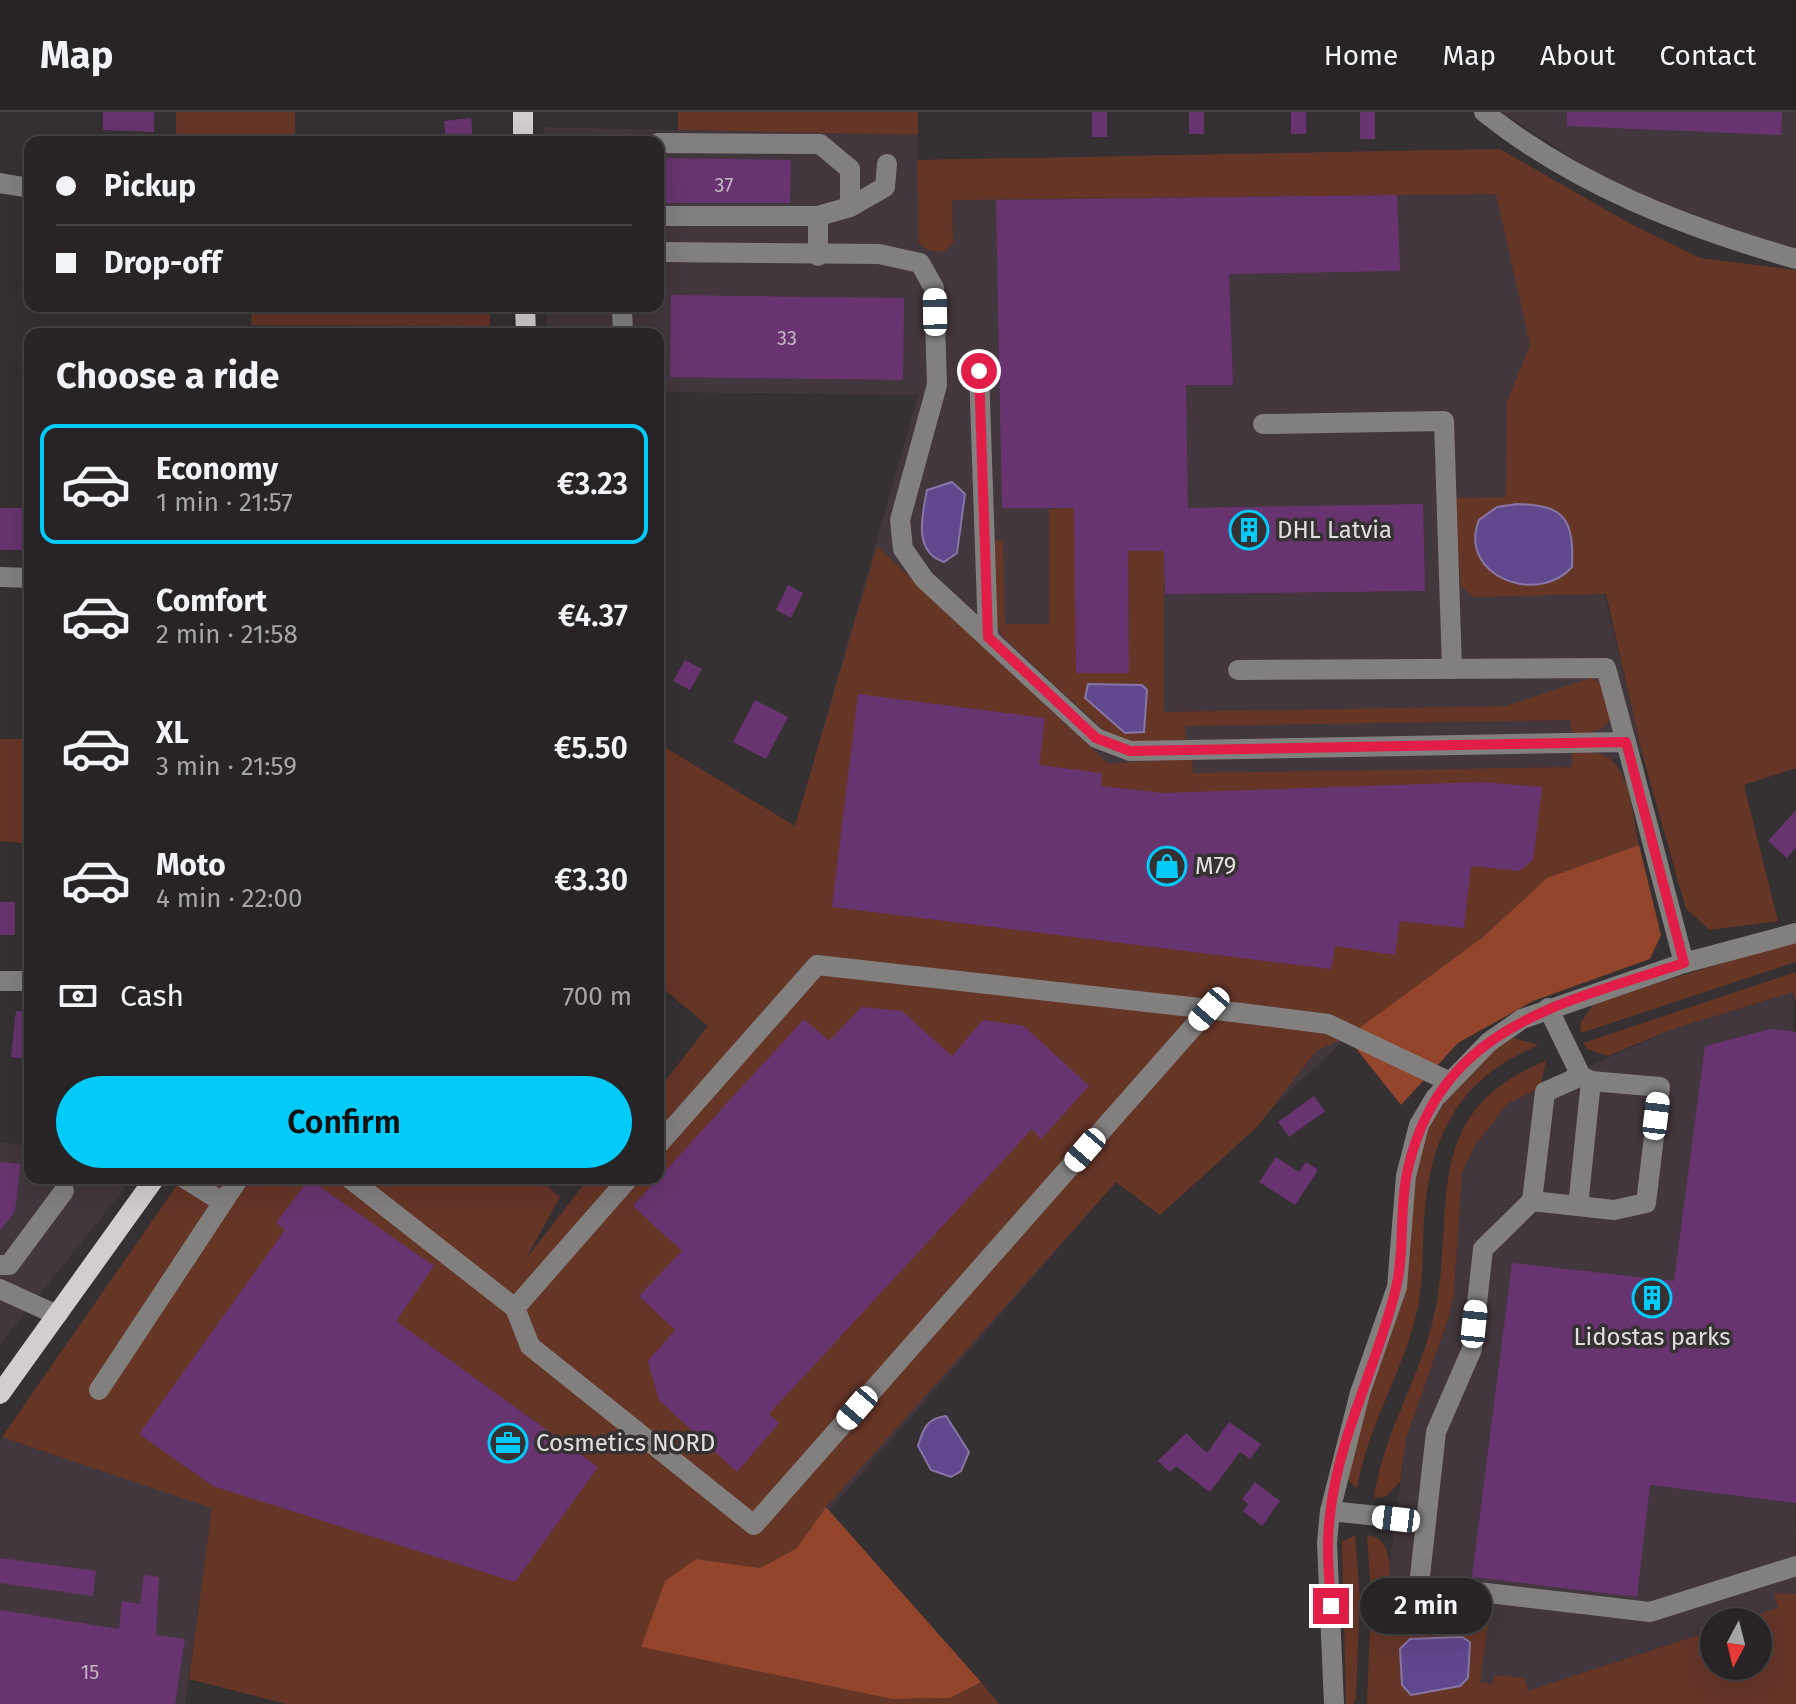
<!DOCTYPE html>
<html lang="en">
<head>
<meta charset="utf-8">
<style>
	:root { --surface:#282426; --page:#302c2e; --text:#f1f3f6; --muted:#a5a4a7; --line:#444143; --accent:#02cbf9 }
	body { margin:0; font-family:"Fira Sans",sans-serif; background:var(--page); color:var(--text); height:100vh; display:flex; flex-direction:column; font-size:30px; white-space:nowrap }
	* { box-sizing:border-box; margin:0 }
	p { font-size:26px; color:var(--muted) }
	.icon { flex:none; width:44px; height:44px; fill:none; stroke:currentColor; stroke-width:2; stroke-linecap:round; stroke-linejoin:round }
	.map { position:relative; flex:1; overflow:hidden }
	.side { position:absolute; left:24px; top:216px; width:640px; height:856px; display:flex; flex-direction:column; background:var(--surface); border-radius:16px; box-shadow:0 8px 32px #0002,0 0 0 2px var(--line) }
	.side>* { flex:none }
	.guide { position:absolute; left:24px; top:24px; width:640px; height:176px; border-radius:16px; box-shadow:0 8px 32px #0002,0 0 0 2px var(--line); display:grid; align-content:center; height:176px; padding:0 32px; background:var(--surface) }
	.needle { width:52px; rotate:187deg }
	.tools { position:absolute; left:1700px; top:1496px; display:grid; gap:16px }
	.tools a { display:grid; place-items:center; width:72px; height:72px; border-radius:50%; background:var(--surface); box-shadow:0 8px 32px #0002,0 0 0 2px var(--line); font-size:40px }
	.end { position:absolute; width:36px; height:36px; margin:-18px; border:10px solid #e11d48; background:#fff; box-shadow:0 0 0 4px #fff }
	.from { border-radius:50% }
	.bubble { position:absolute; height:56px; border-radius:28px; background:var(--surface); box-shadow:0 8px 32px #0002,0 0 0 2px var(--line); font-size:26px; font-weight:600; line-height:56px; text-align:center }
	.car { position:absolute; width:24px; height:48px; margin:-24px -12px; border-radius:10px; box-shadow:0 0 6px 2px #0007; background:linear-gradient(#fff 24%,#345 0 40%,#fff 0 76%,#345 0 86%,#fff 0) }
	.guide b { display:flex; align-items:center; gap:28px; height:76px; font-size:30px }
	.guide b+b { border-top:2px solid var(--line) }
	.guide i { width:20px; height:20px; background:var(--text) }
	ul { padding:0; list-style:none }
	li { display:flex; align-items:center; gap:24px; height:120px; margin:0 16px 12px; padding:0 16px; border:4px solid transparent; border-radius:16px }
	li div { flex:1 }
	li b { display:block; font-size:30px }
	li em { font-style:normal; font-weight:600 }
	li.current { border-color:var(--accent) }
	li>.icon { width:72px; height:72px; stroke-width:1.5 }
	h2 { padding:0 32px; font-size:36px; line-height:96px }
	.pay { display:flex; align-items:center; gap:20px; height:88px; padding:0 32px; font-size:30px }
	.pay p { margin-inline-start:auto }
	.primary-button { display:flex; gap:16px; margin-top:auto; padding:16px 32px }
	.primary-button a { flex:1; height:92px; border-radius:48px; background:var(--accent); color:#111; font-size:32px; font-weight:600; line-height:92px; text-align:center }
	header { display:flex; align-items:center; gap:48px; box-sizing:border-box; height:112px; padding:0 40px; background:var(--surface); border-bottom:2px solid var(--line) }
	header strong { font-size:38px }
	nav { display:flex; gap:44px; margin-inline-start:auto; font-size:28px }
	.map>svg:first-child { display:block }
</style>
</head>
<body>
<header>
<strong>Map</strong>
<nav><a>Home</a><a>Map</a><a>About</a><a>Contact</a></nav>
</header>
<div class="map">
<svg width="1796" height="1592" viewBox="0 0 1796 1592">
	<rect width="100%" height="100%" fill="#353032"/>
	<!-- built -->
	<g fill="#42373c">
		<polygon points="1501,0 1796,0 1796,139 1750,127 1619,76"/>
		<polygon points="544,15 918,23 918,48 1500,37 1642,641 1572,655 1347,925 1160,1103 1116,1070 797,1436 212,1397 185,1592 0,1592 0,1328 182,1066 520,1154 589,1066 658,1066 658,978 708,914 795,715 918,283 658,280 658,222 547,222 546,194 658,194 658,30 544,30"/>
		<polygon points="347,214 490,214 495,215 495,222 346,222"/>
		<polygon points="1793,880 1796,1502 1758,1510 1714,1510 1714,1527 1504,1592 1391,1592 1387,1474 1406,1327 1449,1204 1454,1182 1462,1061 1474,1035 1507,991 1670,918"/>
		<polygon points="0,1030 30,1034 30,1066 133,1066 0,1232"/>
	</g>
	<!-- green -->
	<g fill="#653526" fill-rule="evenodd">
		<rect x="176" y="0" width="119" height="30"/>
		<polygon points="678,0 918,0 918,23 678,18"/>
		<path d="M1500,37l131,75 69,34 96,12v498l-52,17 34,136 -68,9 -24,-21 -44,-156 -36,-159 -132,3 -13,-10 -7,-89 52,-1 1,-95 23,-57 -34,-151 -544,6 1,44c-10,11 -24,10 -34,-1l-2,-83z"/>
		<polygon points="252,194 490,194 490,214 251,213"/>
		<path d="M1074,396l3,165h52l-1,-122h36v161l342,-6 85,-28 9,4 10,37c-8,15 -23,14 -38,15l-2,-14 -385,6v14l-62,2 -23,-15 -98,-91 -9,-21v-75h10l2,84h44v-115zM1085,586l59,34 -20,1z"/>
		<path d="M877,434l231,218 84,-7 1,16 379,-6v-15c11,0 23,-1 33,4 26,12 28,64 34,89l-92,33 -64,59 -136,100 -31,14 -59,76 -97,88 -44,-33 -290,325 -29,41 -37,20 -64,-9 -54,88 250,52 58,-1 31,-16 18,22h-713l-97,-25 23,-171 -210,-71 180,-259h356l22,19 -35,63 64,-82h69v-88l50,-64 -50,-42v-241l137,83z"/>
		<polygon points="0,627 30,627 30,732 0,729"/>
		<polygon points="1796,829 1796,850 1581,921 1580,912 1595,890"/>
		<polygon points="1796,860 1796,891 1793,880 1670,918 1608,944 1588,937 1583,931"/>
		<path d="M1510,925l29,8c-82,33 -110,94 -115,178 -2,31 0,61 -8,92 -14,59 -49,112 -59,174l-9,-10 76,-344c22,-40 52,-69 86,-98z"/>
		<path d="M1546,949l-6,27 -33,16 -33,43 -12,26 -8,121 -5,22 -43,123 -6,43 -14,14 -12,2c9,-63 44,-117 59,-178 26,-106 -19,-207 113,-259z"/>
		<polygon points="1355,1423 1360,1485 1356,1585 1354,1592 1346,1592 1342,1430"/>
		<path d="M1367,1423c33,3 20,54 22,76l99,13 -8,58 13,2 2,-9 29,3 4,13 186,-61v36h44v-44h-21l41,-14 -4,-15 22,1v110h-429l4,-108z"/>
	</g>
	<!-- forest -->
	<g fill="#92452b">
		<polygon points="1639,733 1661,823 1650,847 1533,889 1458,931 1401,993 1347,925 1483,825 1547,766"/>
		<polygon points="826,1395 981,1570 950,1586 892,1587 641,1535 665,1469 696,1447 760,1456 797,1436"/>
	</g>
	<!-- water -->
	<g fill="#60488d" stroke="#8775a6" stroke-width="2">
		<path d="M952,370l13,12 -8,59 -13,9c-31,-10 -22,-46 -17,-72z"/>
		<path d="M1517,392c48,1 57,15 55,63 -34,39 -115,9 -93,-47l18,-13z"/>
		<polygon points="1088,572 1142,573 1147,578 1144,620 1125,621 1085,586"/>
		<path d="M946,1304l23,36 -8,19 -10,6 -20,-7 -13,-24c5,-17 9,-28 28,-30z"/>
		<polygon points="1462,1525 1470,1530 1468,1566 1460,1574 1411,1583 1402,1573 1400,1537 1410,1527"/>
	</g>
	<!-- building -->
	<g fill="#68346f">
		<polygon points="103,0 154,0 154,20 103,18"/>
		<rect x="1092" y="0" width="15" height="25"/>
		<rect x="1189" y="0" width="15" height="22"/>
		<rect x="1291" y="0" width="15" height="22"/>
		<rect x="1360" y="0" width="15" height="27"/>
		<polygon points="1567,0 1782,0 1781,23 1567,14"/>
		<polygon points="471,6 473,30 446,30 444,9"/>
		<polygon points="658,46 791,48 790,91 658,91"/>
		<polygon points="1397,83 1400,159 1229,162 1233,273 1186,273 1188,396 1423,392 1425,479 1165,482 1164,439 1128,439 1129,561 1076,561 1074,396 1002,396 996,88"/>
		<polygon points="671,183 904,186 903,268 670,265"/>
		<rect x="0" y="396" width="22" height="42"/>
		<polygon points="788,473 803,481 791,506 776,498"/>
		<polygon points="685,548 702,557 690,578 673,569"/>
		<polygon points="858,582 1045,606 1039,653 1102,661 1101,674 1163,681 1482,670 1542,675 1533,748 1520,759 1471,754 1464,816 1400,809 1395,843 1335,834 1331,857 832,795"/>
		<polygon points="755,588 788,605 766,647 733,630"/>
		<polygon points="1796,698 1796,735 1787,746 1768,729"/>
		<rect x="0" y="790" width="15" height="33"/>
		<polygon points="862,895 902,899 952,944 983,908 1024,914 1089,974 1041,1027 1032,1017 769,1302 779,1311 737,1360 659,1288 648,1249 675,1218 639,1184 682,1139 633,1094 804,907 829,929"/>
		<polygon points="16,899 30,900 30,947 11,945"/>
		<polygon points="1771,917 1796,920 1796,1391 1650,1373 1637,1485 1472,1465 1512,1151 1674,1169 1705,934"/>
		<polygon points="1314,984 1325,999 1289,1025 1278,1010"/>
		<polygon points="1276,1045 1299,1060 1306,1050 1318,1058 1295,1093 1259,1070"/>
		<polygon points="0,1050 21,1052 15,1099 0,1119"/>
		<polygon points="309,1067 434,1154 396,1209 598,1355 515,1470 213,1374 139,1322 285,1118 276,1111"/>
		<polygon points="1229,1310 1261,1332 1250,1347 1240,1340 1210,1380 1176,1354 1170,1360 1158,1349 1186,1321 1207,1341"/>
		<polygon points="1255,1370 1280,1389 1262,1414 1243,1399 1248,1392 1242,1387"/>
		<polygon points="0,1446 96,1459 93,1484 0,1471"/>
		<polygon points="144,1463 159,1465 156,1523 185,1527 175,1592 0,1592 0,1498 119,1517 122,1489 140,1492"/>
	</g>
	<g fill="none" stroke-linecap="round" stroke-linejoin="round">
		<!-- minor -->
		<g stroke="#827f7f" stroke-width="20">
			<path d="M1484,0c91,73 201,115 312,147"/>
			<polyline points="658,31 820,32 850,57 850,95"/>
			<polyline points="0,71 30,76"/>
			<polyline points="658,104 818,104"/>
			<polyline points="658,140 879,142 920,151 934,176 937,273 900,408 903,437 924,467 1096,626 1130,639 1626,630 1684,851"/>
			<polyline points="818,144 818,104 850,95 885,75 887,52"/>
			<polyline points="622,194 623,222"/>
			<polyline points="979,259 988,525"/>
			<polyline points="1263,312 1444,309 1452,557"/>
			<polyline points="0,465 30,466"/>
			<polyline points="1238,558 1606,556 1626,630"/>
			<polyline points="0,869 30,869"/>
			<polyline points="1548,896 1581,964 1545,980 1532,1089 1614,1098 1646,1091 1660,975 1591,969 1581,964"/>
			<polyline points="1209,897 1328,912 1448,969"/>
			<polyline points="184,1066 221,1089"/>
			<polyline points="349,1066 515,1196 530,1234 754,1413 1209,897 817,853 658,1033"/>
			<polyline points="1532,1089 1483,1137 1472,1237 1436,1320 1419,1473 1650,1500 1796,1454"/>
			<polyline points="1578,1094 1591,969"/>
			<polyline points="0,1153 9,1153 64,1079"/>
			<polyline points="0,1177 57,1203"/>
			<polyline points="515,1196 629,1066"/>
			<polyline points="99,1278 239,1066"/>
			<polyline points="1330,1399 1426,1409"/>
			<polyline points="1334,1592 1327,1431 1330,1399 1360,1281 1397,1175 1406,1064 1419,1013 1435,986 1489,930 1522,907 1684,851 1796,821"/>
		</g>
		<!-- major -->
		<g stroke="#d3cdcd" stroke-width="20">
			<polyline points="523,0 523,30"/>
			<polyline points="525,194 526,222"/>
			<polyline points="0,1282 155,1066"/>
		</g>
	</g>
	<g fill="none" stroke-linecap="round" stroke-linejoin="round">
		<!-- route -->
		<path stroke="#e11d48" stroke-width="10" d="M979,259l9,266 108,101 34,13 496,-9 58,221c-124,41 -245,63 -277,210 -8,38 -2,78 -11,115 -18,76 -58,149 -66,227 -4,30 -1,61 1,91"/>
	</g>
	<!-- icons -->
	<defs>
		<g id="building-ring" transform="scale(2)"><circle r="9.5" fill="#353032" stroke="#02cbf9" stroke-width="1.5"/><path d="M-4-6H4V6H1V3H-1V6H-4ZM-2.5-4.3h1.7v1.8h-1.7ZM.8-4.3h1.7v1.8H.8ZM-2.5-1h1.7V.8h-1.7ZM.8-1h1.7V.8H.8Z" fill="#02cbf9"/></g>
		<g id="shop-ring" transform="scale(2)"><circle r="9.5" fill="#353032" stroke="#02cbf9" stroke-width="1.5"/><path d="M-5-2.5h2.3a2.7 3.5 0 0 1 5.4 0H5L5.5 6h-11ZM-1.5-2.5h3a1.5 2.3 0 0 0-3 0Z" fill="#02cbf9"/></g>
		<g id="office-ring" transform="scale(2)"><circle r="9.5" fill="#353032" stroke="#02cbf9" stroke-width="1.5"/><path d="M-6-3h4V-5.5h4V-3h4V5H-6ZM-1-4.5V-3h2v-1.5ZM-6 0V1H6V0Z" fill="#02cbf9"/></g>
	</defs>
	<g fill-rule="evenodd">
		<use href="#building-ring" x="1249" y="418"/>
		<use href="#shop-ring" x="1167" y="754"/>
		<use href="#building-ring" x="1652" y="1186"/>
		<use href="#office-ring" x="508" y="1331"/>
	</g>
	<g text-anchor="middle" stroke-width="7" stroke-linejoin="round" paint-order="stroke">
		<!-- number labels -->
		<g font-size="20" fill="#c3b4c3">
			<text x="724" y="80">37</text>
			<text x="787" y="233">33</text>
			<text x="90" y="1567">15</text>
		</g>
		<!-- poi labels -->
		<g font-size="24" fill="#e1dedf" stroke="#353032" text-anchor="start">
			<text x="1277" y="426">DHL Latvia</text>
			<text x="1195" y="762">M79</text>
			<text x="1652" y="1233" text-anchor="middle">Lidostas parks</text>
			<text x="536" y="1339">Cosmetics NORD</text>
		</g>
	</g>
</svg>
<div class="tools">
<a><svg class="needle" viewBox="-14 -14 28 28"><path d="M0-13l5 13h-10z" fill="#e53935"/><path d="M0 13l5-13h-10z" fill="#a5a4a7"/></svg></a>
</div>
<i class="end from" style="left:979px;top:259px"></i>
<i class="end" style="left:1331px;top:1494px"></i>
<div class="bubble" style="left:1360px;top:1466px;width:132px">2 min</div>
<i class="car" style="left:935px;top:200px;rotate:359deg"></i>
<i class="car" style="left:1209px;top:897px;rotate:221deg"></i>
<i class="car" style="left:1656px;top:1004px;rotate:7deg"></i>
<i class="car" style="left:1085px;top:1038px;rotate:221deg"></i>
<i class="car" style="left:1474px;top:1212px;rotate:6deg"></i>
<i class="car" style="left:857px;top:1296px;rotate:221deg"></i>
<i class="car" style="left:1396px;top:1407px;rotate:277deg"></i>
<div class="guide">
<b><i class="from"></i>Pickup</b>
<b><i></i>Drop-off</b>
</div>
<section class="side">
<h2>Choose a ride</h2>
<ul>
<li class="current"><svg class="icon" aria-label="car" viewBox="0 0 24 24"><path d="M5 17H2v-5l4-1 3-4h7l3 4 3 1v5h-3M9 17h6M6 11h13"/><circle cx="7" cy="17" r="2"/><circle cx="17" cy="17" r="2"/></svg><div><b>Economy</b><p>1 min · 21:57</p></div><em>€3.23</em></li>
<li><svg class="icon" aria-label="car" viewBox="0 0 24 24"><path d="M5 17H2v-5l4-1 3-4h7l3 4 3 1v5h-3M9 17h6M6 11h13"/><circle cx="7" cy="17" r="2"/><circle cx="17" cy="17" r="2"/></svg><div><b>Comfort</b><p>2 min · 21:58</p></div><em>€4.37</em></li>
<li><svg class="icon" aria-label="car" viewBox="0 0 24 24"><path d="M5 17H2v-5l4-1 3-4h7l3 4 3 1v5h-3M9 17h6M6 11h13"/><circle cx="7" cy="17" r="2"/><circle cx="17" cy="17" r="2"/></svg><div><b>XL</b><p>3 min · 21:59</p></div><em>€5.50</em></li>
<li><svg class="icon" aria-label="car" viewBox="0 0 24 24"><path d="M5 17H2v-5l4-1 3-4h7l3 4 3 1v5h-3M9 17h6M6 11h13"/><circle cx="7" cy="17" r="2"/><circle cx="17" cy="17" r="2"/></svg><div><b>Moto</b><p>4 min · 22:00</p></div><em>€3.30</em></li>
</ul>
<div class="pay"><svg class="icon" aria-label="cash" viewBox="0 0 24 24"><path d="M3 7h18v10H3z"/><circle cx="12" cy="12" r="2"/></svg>Cash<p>700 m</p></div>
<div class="primary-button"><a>Confirm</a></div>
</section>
</div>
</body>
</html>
